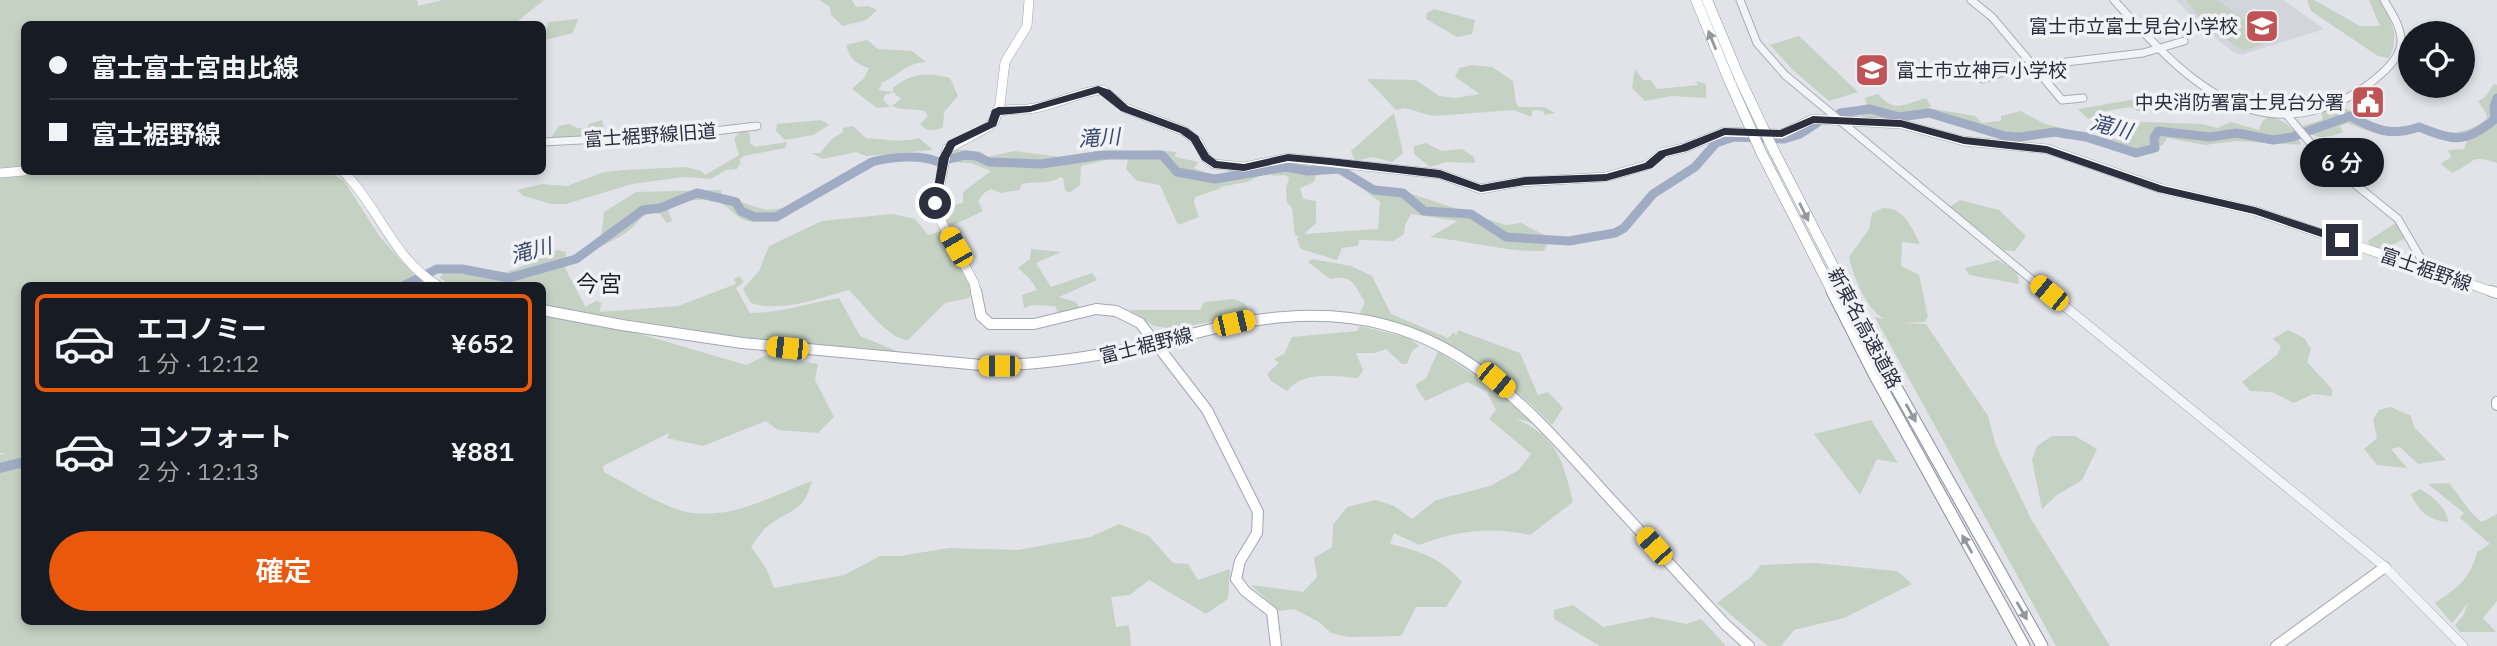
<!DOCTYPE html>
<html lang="ja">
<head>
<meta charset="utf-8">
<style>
	:root { --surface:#171b24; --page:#242831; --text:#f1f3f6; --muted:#9ea1a6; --line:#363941; --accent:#ea580c }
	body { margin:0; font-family:"IBM Plex Sans","Noto Sans JP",sans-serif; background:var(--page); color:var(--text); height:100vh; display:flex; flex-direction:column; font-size:26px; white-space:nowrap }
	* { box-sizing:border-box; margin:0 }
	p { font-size:23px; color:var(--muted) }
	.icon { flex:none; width:38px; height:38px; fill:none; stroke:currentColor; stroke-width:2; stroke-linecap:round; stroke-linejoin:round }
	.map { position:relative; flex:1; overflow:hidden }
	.sheet { position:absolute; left:21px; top:282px; width:525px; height:343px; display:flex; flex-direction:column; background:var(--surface); border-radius:10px; box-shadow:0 4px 10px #0003 }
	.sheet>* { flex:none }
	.hud { position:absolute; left:21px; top:21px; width:525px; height:154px; border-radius:10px; box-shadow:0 4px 10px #0003; display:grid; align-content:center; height:154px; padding:0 28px; background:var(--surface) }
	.tools { position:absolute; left:2398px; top:21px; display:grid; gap:14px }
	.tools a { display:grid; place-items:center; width:77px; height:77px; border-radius:50%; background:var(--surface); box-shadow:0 4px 10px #0003; font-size:35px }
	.end { position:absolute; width:32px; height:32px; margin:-16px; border:9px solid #2b2f3e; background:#fff; box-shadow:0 0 0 4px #fff }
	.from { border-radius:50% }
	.bubble { position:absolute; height:49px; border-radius:24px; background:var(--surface); box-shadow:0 4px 10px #0003; font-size:23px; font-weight:600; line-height:49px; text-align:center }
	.car { position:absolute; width:21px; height:42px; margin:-21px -10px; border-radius:9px; box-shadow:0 0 5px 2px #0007; background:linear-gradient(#f5c518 24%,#345 0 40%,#f5c518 0 76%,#345 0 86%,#f5c518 0) }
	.hud b { display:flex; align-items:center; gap:24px; height:66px; font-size:26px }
	.hud b+b { border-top:2px solid var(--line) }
	.hud i { width:18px; height:18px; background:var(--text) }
	ul { padding:12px 0 0; list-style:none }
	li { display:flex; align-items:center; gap:21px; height:98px; margin:0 14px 10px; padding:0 14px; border:4px solid transparent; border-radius:10px }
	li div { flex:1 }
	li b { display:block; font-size:26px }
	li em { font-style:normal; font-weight:600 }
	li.active { border-color:var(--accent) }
	li>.icon { width:63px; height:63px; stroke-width:1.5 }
	.primary-button { display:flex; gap:14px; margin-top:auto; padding:14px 28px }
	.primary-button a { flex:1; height:80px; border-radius:42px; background:var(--accent); color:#fff; font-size:28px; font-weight:600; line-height:80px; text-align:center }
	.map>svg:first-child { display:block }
</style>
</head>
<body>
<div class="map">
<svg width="2497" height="646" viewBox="0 0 2497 646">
	<rect width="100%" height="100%" fill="#e1e3e8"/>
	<!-- built -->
	<polygon fill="#d3d5dc" points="2176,0 2283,0 2324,29 2241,55 2232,51 2202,27"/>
	<!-- green -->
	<g fill="#c4d1c3" fill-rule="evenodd">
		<path d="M0,0h417l1,6 25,-6h101l-30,24h-490v148h239l-1,11 2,-11h65l15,9 36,56 37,41 -10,7h6h-389v336h518v-336h-92l-10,-7c11,-19 42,-5 59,-5 14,0 44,-17 58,-23l9,2 -1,16 22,42 -1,-4 11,-5 4,2 -1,9 78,-6 58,-22 -2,-5 5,-3 5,6 -8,6 14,25c31,0 59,-10 89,-15l21,38 44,18 -148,-14 -212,-34 202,59 21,-10 51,9 -3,16 19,37 -16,16 -40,-3 -12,-9 -63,25 -36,-8 2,-5 -66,33 1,6c23,12 47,28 72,37 47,16 93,-12 136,-28 -9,32 -20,27 -43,44 -7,5 -13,15 -18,22l15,21 8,20 70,-13 36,-19h20l49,-8 69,2 72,-13 29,-13 30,12 24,27 15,1 10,16 32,-11 -2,30 -22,15 -57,-34 -19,15 -19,2 5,30 13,-2 2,21h-1131v-191l7,-2h-7z"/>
		<polygon points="819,0 852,0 856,7 868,6 877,10 866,20 843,26 831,15 830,7"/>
		<polygon points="2186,0 2217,0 2274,40 2243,51 2205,24"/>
		<path d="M2307,0h7l46,26h20l-11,-26h11c11,21 21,35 9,58l-11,-2 -67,-45z"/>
		<polygon points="1434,9 1475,20 1472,34 1457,37 1426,19 1427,13"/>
		<polygon points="578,19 573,33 545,40 548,22"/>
		<polygon points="1799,36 1858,92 1829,101 1793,70 1770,45"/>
		<path d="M867,40l11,9 34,2 14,11c-25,2 -26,15 -46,21l2,1 -4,6 15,2v-4c18,-15 34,-16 57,-10l8,18 -14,16 -1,15c-9,4 -16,5 -23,-3l8,-8 -3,-5c-13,-3 -21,0 -33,-5l9,-7 -8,-7 -8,3 -2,5 7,7 -13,1 -25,-19 12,-11 5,-10c-13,-4 -19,-9 -23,-23z"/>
		<polygon points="1472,65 1492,67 1513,81 1516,103 1519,107 1544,107 1555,113 1545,115 1543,111 1533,110 1531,117 1514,110 1433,116 1405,108 1396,110 1367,79 1416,80 1439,96 1456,98 1480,94 1455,77 1459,68"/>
		<polygon points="1635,69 1643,80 1651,80 1657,89 1698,85 1696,81 1706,84 1706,98 1672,96 1645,101 1632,88"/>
		<path d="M2494,84l3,1v78c-29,-9 -20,-1 -45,10l-11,-9 10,-7 -3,-7 16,-1 3,-8c-17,-1 -29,0 -41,-14 22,9 41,7 61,-8l-1,-6 -8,-12 6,-3z"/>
		<path d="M1878,94c18,20 25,10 48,4l5,8 -3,2 47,8 7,7 19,-2v-5l19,-5 25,13 50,12 8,-1 24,8 14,-21 62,2 14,4 14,-6 28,8 3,-8 7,-6c14,3 30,15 32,29l-65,-4 -31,4 -38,-7 -4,7 -29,6 -63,-15 -6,3 -25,-8 -26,5 -18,-2 -63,-19 -22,3 -2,4 -5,1 -42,-7 -4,-5 -12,-1 21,-6 -2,-6z"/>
		<polygon points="2137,99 2148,111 2145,114 2130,107 2100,112 2098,116 2088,119 2078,109"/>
		<path d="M2334,105c39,10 36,32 83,19l6,6c-31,10 -46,5 -76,-7l-7,3 3,6c-16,6 -30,9 -41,-6l20,-6 1,-4 -4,-5z"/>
		<polygon points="1394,113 1403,153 1392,162 1373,157 1355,161 1351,151"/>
		<polygon points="602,120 606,137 550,139 559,126 569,124 577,128 587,129 589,124"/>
		<polygon points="821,120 829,125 813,135 785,140 776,131 777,124"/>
		<path d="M853,126l13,12c18,1 34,5 53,0l14,12 -67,6 -10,-4 -33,7 -12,-6h9l12,-14 11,-7v-4z"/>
		<polygon points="745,131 750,134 750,143 755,147 787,142 785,148 744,156 739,160 741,162 737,169 726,170 711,179 684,177 632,184 566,204 551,204 524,196 517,190 542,184 567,186 604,172 624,170 686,167 701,171 705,175 739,155 734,138 740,132"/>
		<polygon points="1425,143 1442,151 1462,149 1474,157 1475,163 1446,162 1430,167 1414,154 1414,146"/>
		<path d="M951,149l31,3 5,5 28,-6 53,7 28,-7 32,3 26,-4 22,2 -1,5 23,5 -4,6 21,9 20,-8 31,-1 24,-6 56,6 13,19 6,-4 47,11 93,31 16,-2 29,15 -6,13c-38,1 -76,-10 -114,-14l28,-16 -47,-7 -6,11 -1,9 -11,7 -34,-1 -1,6 -16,2 -5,12 -36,-11 -4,-10 2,-3h-4l-3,-28 -5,-6 -1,-12 3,-12 -4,-3 -11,1 -7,-4 -20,10 -28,5 3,1 -27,9 -1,6 5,14 -21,8 -18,-40 -23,-4 -11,-12 2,-9 -10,-3 -37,9 -1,19 -11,8 -4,-3 -2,-12 -2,-1c-15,9 -25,3 -39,7l-3,6 -18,3 -10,-4 -6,3 -7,9 5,10 -33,16 -11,-19 24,-5v-11l28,-21 -20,-8 -21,-1zM1332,171l8,1 40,30 -2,27 -74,5 12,-11v-22l-13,-2 -3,-11 14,-6 2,-6z"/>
		<path d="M721,190v6l45,14 20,-2 4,4 -2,4c-13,4 -32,9 -44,4 -9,-4 -15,-13 -23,-17 -14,-7 -42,-3 -53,7l4,11 -5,2 -7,-9c-16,-3 -18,4 -27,13 -8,8 -20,13 -29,18l-3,-7 3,-26 32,-20z"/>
		<polygon points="1960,200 1999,210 2026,236 2015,251 2004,250 1950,207"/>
		<path d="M1883,208c22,0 28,19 37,36l-18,-2 -1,24 18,9 9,42 -4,5 -22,1 24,1 62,92 8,30 35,73 79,127h-54l-181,-329 9,2c-17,-9 -31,-43 -35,-62l20,-28 3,-16z"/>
		<path d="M892,214l23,5 13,16 14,-4 30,58 -3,9 -24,5 -37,37c-20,-1 -45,-36 -59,-50 -31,8 -66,23 -98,13l-8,-14 16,-18 10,-25 53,-25z"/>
		<polygon points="2397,222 2408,237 2384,249 2371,246 2368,241"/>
		<polygon points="1031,249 1061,252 1036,263 1051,287 1092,273 1097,280 1059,297 1076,302 1080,309 1059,316 1055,306 1032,305 1024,308 1022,295 1037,290 1030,279 1018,268 1030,259"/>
		<path d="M1312,259l39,7 21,10 19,38 57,24 6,-6 2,4 2,-6 62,23 18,42 10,-3 15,16 -11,17c-41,-42 -85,-76 -140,-98 -17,-6 -36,-8 -52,-14l5,-11c-11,-17 -12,-28 -35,-23l-22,-17z"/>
		<polygon points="1998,260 2017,272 2019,284 1969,275 1965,268"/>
		<polygon points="1233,299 1244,303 1251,314 1173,329 1154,326 1129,310 1200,310 1204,302"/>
		<path d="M1360,326l49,12 10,8 -7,5 -5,13h-5l-16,-15 -11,4h-19l7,17 -5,8c-24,-2 -55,-8 -71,13l-16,-10 -4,-7 12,-11 -5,-4 10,-5 8,-17 65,-6z"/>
		<polygon points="2288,330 2304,338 2311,349 2307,362 2332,389 2332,396 2313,394 2294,403 2272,392 2250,391 2242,382 2277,355 2281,346 2273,339"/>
		<path d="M1438,351l55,37 39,35 -18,-5c43,18 49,42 59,84l-43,33c-37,-9 -76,-4 -111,10l-25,-12 -4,11c30,7 51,14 72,38l-16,25h-30l-15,29 -53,1 -17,-4 -12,-11 -25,-13 -15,2 -28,-26 52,7 14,-15 -3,-19 18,-11 1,-22 14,-18 29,-7 18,6 18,13 24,-19 54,-14 29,-16 12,-16 -42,-35 7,-9 -9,-18 -20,-10 -42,19 -10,-16 11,-7z"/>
		<polygon points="2391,407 2411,416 2414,427 2446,460 2418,464 2400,447 2391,449 2407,468 2377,465 2364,449 2377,438 2373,420 2379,410"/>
		<polygon points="1871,420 1898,463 1877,459 1860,495 1814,434"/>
		<polygon points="2052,436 2075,436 2097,449 2082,480 2057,495 2042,509 2032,460 2037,446"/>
		<path d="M2449,483c12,14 18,28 33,39l15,-8v87l-14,17 13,14h-36l-5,-7 8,-9 5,-13 -16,20 -17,-20c22,-15 36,-25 42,-51l13,-8 -30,-26 4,-5 -36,-29z"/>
		<path d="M2420,489c14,9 26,17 28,33 -18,-1 -30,-11 -37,-28z"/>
		<polygon points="1814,563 1897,571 1912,584 1844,618 1794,630 1781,646 1768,646 1717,603 1751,577 1761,565"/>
		<polygon points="1573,605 1603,627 1652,617 1687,624 1701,619 1726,646 1600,646 1554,619 1554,610"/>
	</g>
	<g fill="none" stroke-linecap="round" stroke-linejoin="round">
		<!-- river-far1 -->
		<g stroke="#a0acc4" stroke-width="9">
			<path d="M1840,113l30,-4 29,8 30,-4 76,23 15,1 35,-5 31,5 50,16 19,-5 -1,-10 4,-7 52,6 27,-4 36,7 19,-3 58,-21c26,14 40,21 69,11 36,14 45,17 76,-8l-1,-12 3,-9"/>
			<path d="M405,285l32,-16h25l47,9 67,-19 67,-49 17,-2 37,-15 39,9 5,9 14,6h21l96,-55c18,-5 49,-8 66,0l27,-7 11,1 13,6 52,2 61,-9h60l15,17 38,7 71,-12 22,4 31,-2 35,21 29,3 21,18 47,3 35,23 63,4 46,-8 9,-5 29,-34 42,-27 21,-24 18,-6 50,2 16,-5 17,-11"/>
		</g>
		<!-- river -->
		<polyline stroke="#a0acc4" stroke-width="10" points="0,468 24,462"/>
		<!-- minor-far1 casing -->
		<g stroke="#aaadb5" stroke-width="9">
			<g id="minor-far1">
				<polyline points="1740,0 1757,43 1785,75 2048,293"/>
				<polyline points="1971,0 1992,17 2062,100 2083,98"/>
				<path d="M2114,0c36,40 79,90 132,108 47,16 98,-1 134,-33 10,-9 22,-21 21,-36 -1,-14 -10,-27 -17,-39"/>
				<polyline points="1983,79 2015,68 2143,53 2184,41"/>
				<polyline points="2286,114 2324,159 2398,219 2427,269"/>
				<polyline points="542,142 680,135 757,126"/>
			</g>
		</g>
		<!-- minor casing -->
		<g stroke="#aaadb5" stroke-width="10">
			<polyline id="minor" points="2046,291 2385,567 2463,646"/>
		</g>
		<!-- major-far1 casing -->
		<g stroke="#a1a6b2" stroke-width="10">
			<g id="major-far1">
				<path d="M996,113c11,-5 21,-3 32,-4 26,-2 49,-18 75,-19l22,18 59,23 14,11 8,16 8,6 30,3 44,-9 152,16 41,15 37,-7 88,-5 42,-12 14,-12 22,-5 40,-16 58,2 31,-15 88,5 63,17 83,8 115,40 93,22 241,82"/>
				<path d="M344,172c35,36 49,86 93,113"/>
				<polyline points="0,173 24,171"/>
				<polyline points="976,293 974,283 935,210 947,149 988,127 995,120 1000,104 1005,62 1027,26 1029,0"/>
			</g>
		</g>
		<!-- major casing -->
		<g stroke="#a1a6b2" stroke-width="12">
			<g id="major">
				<polyline points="976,291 981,316 990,324 1034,324 1096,309 1116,311 1140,323 1207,410 1258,512 1257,533 1240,561 1236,579 1245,591 1272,612 1276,646"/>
				<polyline points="2491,291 2497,293"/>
				<path d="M542,310l80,15 120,18 239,22c50,1 99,-6 148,-16 51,-11 102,-28 155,-32 152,-12 228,72 320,175 41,44 81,89 122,133l23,21"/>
				<polyline points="2497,402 2497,405"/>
				<polyline points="2276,646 2385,567"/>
			</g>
		</g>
		<!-- highway-far1 casing -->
		<g stroke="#8a8f9d" stroke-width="11">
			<g id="highway-far1">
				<polyline points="1696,0 1729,80"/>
				<polyline points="1707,0 1740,79"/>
				<polyline points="1774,151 1847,293"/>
				<polyline points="1761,152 1833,293"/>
			</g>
		</g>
		<!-- highway casing -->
		<g stroke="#8a8f9d" stroke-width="13">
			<g id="highway">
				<polyline points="1832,291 1874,374 2024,646"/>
				<polyline points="1846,291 1888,373 2042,646"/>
			</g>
		</g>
		<!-- minor-far1 -->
		<use href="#minor-far1" stroke="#f3f4f7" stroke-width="7"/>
		<!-- minor -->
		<use href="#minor" stroke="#f3f4f7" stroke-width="9"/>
		<!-- major-far1 -->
		<use href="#major-far1" stroke="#fff" stroke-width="9"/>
		<!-- major -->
		<use href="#major" stroke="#fff" stroke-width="10"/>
		<!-- highway-far1 -->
		<use href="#highway-far1" stroke="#fff" stroke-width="10"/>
		<!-- highway -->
		<use href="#highway" stroke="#fff" stroke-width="11"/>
		<!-- highway-bridge casing -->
		<g stroke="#8a8f9d" stroke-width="11" stroke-linecap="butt">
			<g id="highway-bridge">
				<polyline points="1740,79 1774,151"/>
				<polyline points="1729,80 1761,152"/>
			</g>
		</g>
		<!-- highway-bridge -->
		<use href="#highway-bridge" stroke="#fff" stroke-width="10"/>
	</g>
	<!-- one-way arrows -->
	<defs><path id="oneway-solid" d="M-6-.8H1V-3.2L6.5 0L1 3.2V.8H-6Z" transform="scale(1.75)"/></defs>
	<g fill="#95979e">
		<use href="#oneway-solid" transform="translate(1712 40) rotate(-112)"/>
		<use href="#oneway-solid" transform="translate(1804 212) rotate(64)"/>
		<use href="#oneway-solid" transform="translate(1911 413) rotate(61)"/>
		<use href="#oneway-solid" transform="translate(1967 544) rotate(-119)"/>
		<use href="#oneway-solid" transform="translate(2022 611) rotate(60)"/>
	</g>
	<!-- route -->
	<polygon fill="#2b2f3e" points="1098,86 1110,90 1128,106 1187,128 1198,136 1209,155 1217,161 1244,164 1288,154 1330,158 1440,170 1481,185 1525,177 1606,174 1645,163 1659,151 1681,145 1724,128 1780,130 1813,116 1901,120 1964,137 2047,146 2163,186 2255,207 2346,237 2348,240 2342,244 2254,214 2158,192 2046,153 1964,144 1901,127 1814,123 1782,137 1725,135 1687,151 1666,156 1652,168 1606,181 1525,185 1481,192 1439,178 1330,165 1288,161 1244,171 1214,168 1202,160 1191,141 1180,133 1121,111 1098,93 1030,112 1000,115 996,126 955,146 949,158 940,203 939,206 931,206 939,158 948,141 988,122 992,110 998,107 1030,106"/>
	<!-- icons -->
	<defs>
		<g id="school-square" transform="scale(1.75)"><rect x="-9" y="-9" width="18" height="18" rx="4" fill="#bf5355" stroke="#f0f2f6"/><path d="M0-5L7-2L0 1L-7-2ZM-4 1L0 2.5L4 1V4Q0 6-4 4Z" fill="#fff"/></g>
		<g id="civic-square" transform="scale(1.75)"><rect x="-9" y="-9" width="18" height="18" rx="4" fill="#bf5355" stroke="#f0f2f6"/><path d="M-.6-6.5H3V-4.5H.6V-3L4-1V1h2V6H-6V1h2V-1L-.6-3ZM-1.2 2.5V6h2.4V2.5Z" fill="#fff"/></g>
	</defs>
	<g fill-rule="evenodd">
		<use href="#school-square" x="2262" y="26"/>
		<use href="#school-square" x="1872" y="70"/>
		<use href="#civic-square" x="2368" y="102"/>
	</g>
	<g text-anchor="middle" stroke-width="7" stroke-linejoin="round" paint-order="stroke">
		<!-- poi labels -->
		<g font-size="19" fill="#2b2f3e" stroke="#f0f2f6" text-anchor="end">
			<text x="2238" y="33">富士市立富士見台小学校</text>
			<text x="1896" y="77" text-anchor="start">富士市立神戸小学校</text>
			<text x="2344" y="109">中央消防署富士見台分署</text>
		</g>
		<!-- street labels -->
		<g font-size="19" fill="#2b2f3e" stroke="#f0f2f6">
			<text transform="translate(650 135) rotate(-4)" y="7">富士裾野線旧道</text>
			<text transform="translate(2426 269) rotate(19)" y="7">富士裾野線</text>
			<text transform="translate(1865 328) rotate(62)" y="7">新東名高速道路</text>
			<text transform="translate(1146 345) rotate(-14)" y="7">富士裾野線</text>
		</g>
		<!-- water labels -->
		<g font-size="21" font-style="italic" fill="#3a4a6d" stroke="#f0f2f6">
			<text transform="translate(2111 127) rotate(14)" y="7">滝川</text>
			<text transform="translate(1099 138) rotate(-4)" y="7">滝川</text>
			<text transform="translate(531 251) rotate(-15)" y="7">滝川</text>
		</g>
		<!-- quarter labels -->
		<g font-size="23" fill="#1d212e" stroke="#f0f2f6">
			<text x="599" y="292">今宮</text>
		</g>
	</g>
</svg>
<div class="tools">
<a><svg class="icon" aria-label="locate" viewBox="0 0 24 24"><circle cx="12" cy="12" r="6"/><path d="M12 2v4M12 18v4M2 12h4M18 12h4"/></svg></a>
</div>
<i class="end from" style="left:935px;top:203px"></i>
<i class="end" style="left:2342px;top:240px"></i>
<div class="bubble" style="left:2300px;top:138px;width:84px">6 分</div>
<i class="car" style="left:956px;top:247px;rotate:330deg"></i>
<i class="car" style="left:2049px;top:293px;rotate:309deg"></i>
<i class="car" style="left:1234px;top:323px;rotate:77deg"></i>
<i class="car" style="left:787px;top:348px;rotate:276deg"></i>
<i class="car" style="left:999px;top:366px;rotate:270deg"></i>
<i class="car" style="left:1496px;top:380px;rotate:130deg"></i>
<i class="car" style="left:1654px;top:546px;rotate:318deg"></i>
<div class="hud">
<b><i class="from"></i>富士富士宮由比線</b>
<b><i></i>富士裾野線</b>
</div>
<section class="sheet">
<ul>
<li class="active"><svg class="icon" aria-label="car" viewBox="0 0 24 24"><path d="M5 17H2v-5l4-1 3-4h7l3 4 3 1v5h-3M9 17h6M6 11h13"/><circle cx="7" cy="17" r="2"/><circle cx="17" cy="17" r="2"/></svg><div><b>エコノミー</b><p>1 分 · 12:12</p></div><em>¥652</em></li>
<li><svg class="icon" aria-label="car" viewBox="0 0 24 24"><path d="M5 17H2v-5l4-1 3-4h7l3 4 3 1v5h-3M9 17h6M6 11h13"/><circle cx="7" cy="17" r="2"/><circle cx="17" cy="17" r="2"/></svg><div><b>コンフォート</b><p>2 分 · 12:13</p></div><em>¥881</em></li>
</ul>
<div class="primary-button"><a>確定</a></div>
</section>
</div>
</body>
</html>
